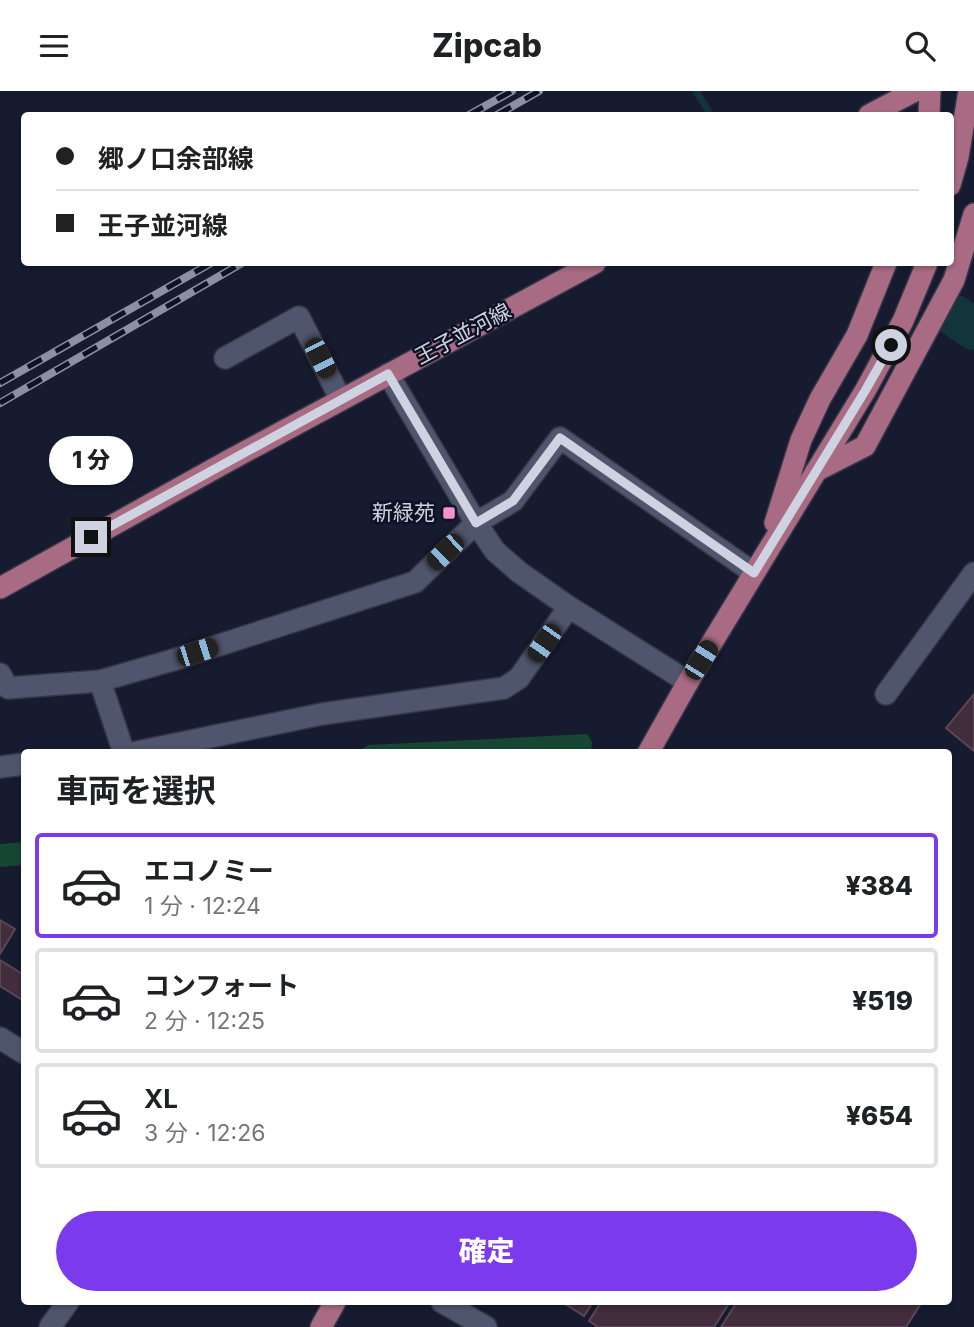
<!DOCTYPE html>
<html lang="ja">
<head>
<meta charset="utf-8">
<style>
	:root { --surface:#fff; --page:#f2f2f2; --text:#202124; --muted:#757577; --line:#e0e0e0; --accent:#7c3aed }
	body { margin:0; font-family:Inter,"Noto Sans JP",sans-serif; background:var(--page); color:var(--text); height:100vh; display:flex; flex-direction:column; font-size:26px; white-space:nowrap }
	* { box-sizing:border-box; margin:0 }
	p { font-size:23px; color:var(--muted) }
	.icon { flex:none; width:38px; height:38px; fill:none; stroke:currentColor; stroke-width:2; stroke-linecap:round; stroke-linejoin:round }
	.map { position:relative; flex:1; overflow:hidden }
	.details { position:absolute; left:21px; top:658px; width:931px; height:556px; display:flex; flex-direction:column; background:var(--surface); border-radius:7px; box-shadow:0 2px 5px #0004 }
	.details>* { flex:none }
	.top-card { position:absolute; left:21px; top:21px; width:933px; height:154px; border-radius:7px; box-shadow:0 2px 5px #0004; display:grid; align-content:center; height:154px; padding:0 35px; background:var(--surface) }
	.end { position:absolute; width:32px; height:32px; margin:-16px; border:9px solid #cfd3e1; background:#111; box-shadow:0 0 0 4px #111 }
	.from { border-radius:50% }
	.bubble { position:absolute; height:49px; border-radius:24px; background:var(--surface); box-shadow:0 2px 5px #0004; font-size:23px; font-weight:800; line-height:49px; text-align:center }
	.car { position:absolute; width:21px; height:42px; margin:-21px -10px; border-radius:9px; box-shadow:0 0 5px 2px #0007; background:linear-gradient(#222 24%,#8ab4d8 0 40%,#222 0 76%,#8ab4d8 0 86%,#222 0) }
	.top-card b { display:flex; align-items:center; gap:24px; height:66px; font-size:26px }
	.top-card b+b { border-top:2px solid var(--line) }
	.top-card i { width:18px; height:18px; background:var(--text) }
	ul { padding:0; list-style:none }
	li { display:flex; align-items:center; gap:21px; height:105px; margin:0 14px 10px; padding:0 21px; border:4px solid var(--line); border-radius:7px }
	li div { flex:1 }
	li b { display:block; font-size:26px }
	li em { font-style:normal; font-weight:800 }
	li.current { border-color:var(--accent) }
	li>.icon { width:63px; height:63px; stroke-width:1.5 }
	h2 { padding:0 35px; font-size:32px; line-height:84px }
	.primary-button { display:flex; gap:14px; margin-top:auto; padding:14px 35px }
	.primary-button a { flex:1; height:80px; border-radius:42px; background:var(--accent); color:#fff; font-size:28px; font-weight:800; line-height:80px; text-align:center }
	header { display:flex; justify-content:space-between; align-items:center; height:91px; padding:0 35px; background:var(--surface); font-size:32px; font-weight:800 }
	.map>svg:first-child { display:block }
</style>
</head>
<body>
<header><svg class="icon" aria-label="menu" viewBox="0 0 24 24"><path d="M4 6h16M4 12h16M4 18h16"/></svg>Zipcab<svg class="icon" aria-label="search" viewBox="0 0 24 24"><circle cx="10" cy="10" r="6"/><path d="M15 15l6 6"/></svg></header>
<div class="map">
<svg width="974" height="1236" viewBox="0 0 974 1236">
	<rect width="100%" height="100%" fill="#171b2f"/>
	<!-- green -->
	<g fill="#174633">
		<polygon points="587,643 592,651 591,661 356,661 369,654"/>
		<polygon points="24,751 24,774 0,776 0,753"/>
	</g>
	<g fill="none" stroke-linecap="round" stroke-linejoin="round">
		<!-- stream -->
		<polyline stroke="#12353b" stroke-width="7" points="696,0 711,24"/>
		<!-- river -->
		<polyline stroke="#12353b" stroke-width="42" points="955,225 974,238"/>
	</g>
	<!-- building -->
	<g fill="#412d3c" stroke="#5b4556" stroke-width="2">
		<polygon points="974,603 974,660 946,637"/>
		<polygon points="0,829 15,838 0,863"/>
		<polygon points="0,869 24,884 24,910 0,895"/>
		<polygon points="562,1211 593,1211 584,1225"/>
		<polygon points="601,1211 730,1211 714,1236 598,1236 589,1230"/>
		<polygon points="737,1211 922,1211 906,1236 721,1236"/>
	</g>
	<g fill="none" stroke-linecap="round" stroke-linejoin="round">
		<!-- minor casing -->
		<g stroke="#353747" stroke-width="24">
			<g id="minor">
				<polyline points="225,267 299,226 341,309"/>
				<polyline points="388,283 476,432 495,460 519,481 569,516 688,591"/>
				<polyline points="0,583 8,597 100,590 124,662"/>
				<polyline points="100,590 173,569 415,491 476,432 513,410 560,347 754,482"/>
				<polyline points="886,603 974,482"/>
				<polyline points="132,662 322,623 504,597 519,587 569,516"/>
				<polyline points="0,676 24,673"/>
				<polyline points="0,947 24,962"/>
				<polyline points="442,1211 486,1236"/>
				<polyline points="50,1236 68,1211"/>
			</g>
		</g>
		<!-- major casing -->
		<g stroke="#353747" stroke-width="24">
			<g id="major">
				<polyline points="869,24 915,0"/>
				<polyline points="929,24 930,0"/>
				<polyline points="950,94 958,66 969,0"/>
				<polyline points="816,380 865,355 954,189 974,123"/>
				<polyline points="775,432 801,349 820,308 857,244 886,172"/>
				<polyline points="0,497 228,370 595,172"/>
				<polyline points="648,662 688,591 865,300 903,230 927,172"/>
				<polyline points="321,1236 335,1211"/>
			</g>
		</g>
		<!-- minor -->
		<use href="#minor" stroke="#4f556c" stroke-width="21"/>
		<!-- major -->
		<use href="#major" stroke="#a86b83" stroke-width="21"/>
		<!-- rail casing -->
		<g stroke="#8c90a0" stroke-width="8">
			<g id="rail">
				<polyline points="469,24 512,0"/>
				<polyline points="497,24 539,0"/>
				<polyline points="0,292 211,172"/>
				<polyline points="0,312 242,172"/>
			</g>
		</g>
		<!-- rail -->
		<use href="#rail" stroke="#0e1225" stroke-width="5" stroke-dasharray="16" stroke-linecap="butt"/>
	</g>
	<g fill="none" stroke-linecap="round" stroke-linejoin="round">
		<!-- route -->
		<polyline stroke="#cfd3e1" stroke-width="9" points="91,446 388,283 476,432 513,410 560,347 754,482 865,300 891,254"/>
	</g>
	<!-- markers -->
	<rect fill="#f690d0" stroke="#0e1225" stroke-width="2.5" x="442" y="415" width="14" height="14" rx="3.5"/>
	<g text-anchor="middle" stroke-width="5" stroke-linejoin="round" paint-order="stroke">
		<!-- street labels -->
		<g font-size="21" fill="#cfd3e1" stroke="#0e1225">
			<text transform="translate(463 243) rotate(-28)" y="7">王子並河線</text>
		</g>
		<!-- poi labels -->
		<g font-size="21" fill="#cfd3e1" stroke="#0e1225" text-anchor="end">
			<text x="435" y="429">新緑苑</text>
		</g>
	</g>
</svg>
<i class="end from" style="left:891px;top:254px"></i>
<i class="end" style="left:91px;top:446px"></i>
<div class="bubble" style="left:49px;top:345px;width:84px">1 分</div>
<i class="car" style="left:320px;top:267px;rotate:153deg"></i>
<i class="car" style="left:445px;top:461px;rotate:226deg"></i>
<i class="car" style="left:544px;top:552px;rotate:215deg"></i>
<i class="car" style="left:197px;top:561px;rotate:72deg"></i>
<i class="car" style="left:701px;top:569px;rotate:32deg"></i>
<div class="top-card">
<b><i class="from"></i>郷ノ口余部線</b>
<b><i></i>王子並河線</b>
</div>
<section class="details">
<h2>車両を選択</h2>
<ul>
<li class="current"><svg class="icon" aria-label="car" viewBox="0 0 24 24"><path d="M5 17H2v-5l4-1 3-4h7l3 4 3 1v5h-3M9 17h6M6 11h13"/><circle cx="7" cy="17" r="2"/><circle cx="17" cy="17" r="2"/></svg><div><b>エコノミー</b><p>1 分 · 12:24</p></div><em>¥384</em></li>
<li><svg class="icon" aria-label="car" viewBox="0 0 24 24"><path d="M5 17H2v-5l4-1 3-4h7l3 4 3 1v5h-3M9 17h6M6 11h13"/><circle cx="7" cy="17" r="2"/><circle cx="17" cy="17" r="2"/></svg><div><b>コンフォート</b><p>2 分 · 12:25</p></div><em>¥519</em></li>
<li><svg class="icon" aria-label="car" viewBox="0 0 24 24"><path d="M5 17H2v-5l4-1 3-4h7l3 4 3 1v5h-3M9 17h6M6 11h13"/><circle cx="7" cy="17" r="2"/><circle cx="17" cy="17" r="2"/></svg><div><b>XL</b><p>3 分 · 12:26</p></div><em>¥654</em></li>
</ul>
<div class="primary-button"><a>確定</a></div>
</section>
</div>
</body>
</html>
